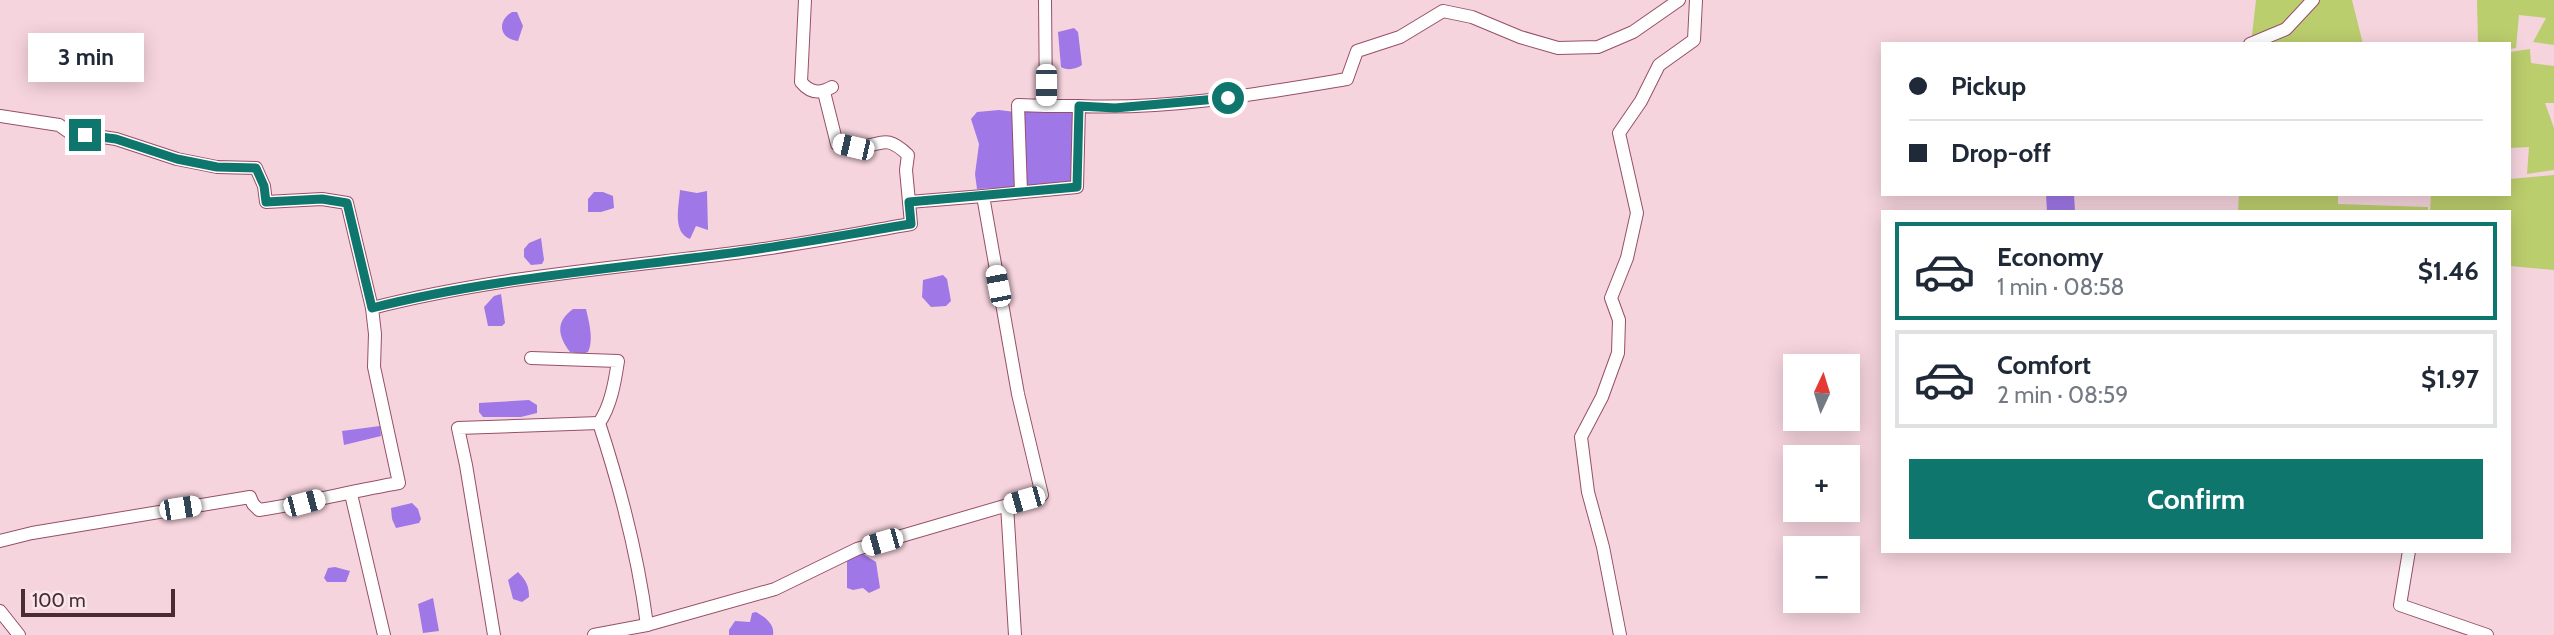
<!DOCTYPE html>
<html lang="en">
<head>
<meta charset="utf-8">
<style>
	:root { --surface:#fff; --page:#f6f6f7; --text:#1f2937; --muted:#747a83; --line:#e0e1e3; --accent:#0f766e }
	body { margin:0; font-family:Cabin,sans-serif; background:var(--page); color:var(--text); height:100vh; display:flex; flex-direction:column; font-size:26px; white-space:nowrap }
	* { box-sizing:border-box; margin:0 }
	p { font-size:23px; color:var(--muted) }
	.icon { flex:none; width:38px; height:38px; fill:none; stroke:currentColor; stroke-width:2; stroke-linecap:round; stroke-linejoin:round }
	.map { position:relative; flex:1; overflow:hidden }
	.drawer { position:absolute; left:1881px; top:210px; width:630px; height:343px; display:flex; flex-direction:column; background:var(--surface); border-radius:0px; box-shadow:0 4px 18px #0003 }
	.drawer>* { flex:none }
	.banner { position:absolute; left:1881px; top:42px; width:630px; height:154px; border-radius:0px; box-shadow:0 4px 18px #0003; display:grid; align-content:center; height:154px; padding:0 28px; background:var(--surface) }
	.needle { width:46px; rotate:4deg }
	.fabs { position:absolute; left:1783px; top:354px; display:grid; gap:14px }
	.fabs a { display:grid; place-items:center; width:77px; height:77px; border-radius:0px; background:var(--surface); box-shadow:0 4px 18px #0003; font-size:35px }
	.scale { position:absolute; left:21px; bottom:18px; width:154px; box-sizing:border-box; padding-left:7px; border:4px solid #4a2a35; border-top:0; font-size:19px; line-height:24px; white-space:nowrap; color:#4a2a35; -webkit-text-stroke:5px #f8e7eb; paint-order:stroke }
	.end { position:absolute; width:32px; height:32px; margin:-16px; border:9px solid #0f766e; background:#fff; box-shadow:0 0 0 4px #fff }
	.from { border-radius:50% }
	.bubble { position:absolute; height:49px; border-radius:0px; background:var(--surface); box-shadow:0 4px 18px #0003; font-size:23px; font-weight:800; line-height:49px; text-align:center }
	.car { position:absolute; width:21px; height:42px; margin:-21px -10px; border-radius:9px; box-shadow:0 0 5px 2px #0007; background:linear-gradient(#fff 24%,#345 0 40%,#fff 0 76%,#345 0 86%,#fff 0) }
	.banner b { display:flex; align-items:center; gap:24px; height:66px; font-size:26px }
	.banner b+b { border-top:2px solid var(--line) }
	.banner i { width:18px; height:18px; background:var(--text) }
	ul { padding:12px 0 0; list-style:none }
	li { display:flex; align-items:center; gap:21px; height:98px; margin:0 14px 10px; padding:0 14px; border:4px solid var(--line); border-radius:0px }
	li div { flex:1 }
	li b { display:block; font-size:26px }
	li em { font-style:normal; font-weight:800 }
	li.current { border-color:var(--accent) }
	li>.icon { width:63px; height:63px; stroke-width:1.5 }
	.button { display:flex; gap:14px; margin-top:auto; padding:14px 28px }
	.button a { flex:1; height:80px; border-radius:0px; background:var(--accent); color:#fff; font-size:28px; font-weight:800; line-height:80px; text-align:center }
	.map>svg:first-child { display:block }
</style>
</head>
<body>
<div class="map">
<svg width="2554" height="635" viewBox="0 0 2554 635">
	<rect width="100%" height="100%" fill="#f6d4de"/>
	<!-- green -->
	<g fill="#bbce6d">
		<polygon points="2256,0 2352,0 2363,44 2251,44"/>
		<polygon points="2477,0 2554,0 2554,45 2533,42 2546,18 2519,15 2516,48 2510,49 2510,44 2478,44"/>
		<polygon points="2530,49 2531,63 2554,66 2554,103 2545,103 2554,128 2554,170 2527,174 2529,147 2510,148 2510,52"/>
		<polygon points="2554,175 2554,270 2510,266 2510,212 2430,212 2431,194 2510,194 2510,179"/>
		<polygon points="2239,194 2338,194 2338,204 2428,207 2428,212 2238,212"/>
	</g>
	<!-- water -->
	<g fill="#9f77e7">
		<path d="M512,12h5l6,14 -5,15c-18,-2 -22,-19 -6,-29z"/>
		<path d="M1074,28l4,4 4,33c-6,4 -14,6 -21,2l-3,-35z"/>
		<polygon points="1023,108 1074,109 1073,183 1025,187"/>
		<polygon points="999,110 1015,112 1017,187 977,189 975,174 979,144 971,119 977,112"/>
		<path d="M680,190l17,3 10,-2 1,39 -12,-4 -6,13c-18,-7 -11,-33 -10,-49z"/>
		<polygon points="594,192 603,192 613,196 614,208 601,212 588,212 588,199"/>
		<polygon points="2046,194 2074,194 2075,212 2047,212"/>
		<polygon points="541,238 544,260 542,264 531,265 524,257 524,249 529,243"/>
		<polygon points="943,275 947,279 951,301 946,306 931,307 922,297 923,280"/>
		<polygon points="501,294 505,323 502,326 488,326 484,307 494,296"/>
		<path d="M573,309h13c3,13 8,31 2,43l-5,2 -13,-2c-12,-16 -15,-30 3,-43z"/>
		<polygon points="529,400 537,405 537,413 521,417 483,417 479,412 479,403"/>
		<polygon points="380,426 381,436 344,445 342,431"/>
		<polygon points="412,503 418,509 421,519 419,523 396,528 392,519 391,508"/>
		<polygon points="863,554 876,562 880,588 869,593 863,588 853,590 847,588 847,560 853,556"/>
		<polygon points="335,567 350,571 346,582 327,582 324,578 328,568"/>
		<path d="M518,572c8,8 11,14 11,25l-7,5 -9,-3 -5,-19z"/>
		<polygon points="433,598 439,631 423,633 418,604"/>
		<path d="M756,612c9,5 19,12 17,23h-44v-5l6,-9 15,1 2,-9z"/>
	</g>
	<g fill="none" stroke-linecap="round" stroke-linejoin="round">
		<!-- street casing -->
		<g stroke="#974f68" stroke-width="14">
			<g id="street">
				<path d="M805,0l-4,82c9,11 19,12 31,5"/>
				<polyline points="2250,44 2286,29 2313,0"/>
				<path d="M824,92l13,52c5,1 11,3 17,3 27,1 29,-16 54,8l-2,15 3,32 74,-6"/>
				<polyline points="1046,106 1079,106"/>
				<polyline points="0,116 59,125 69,132 116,139 177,159 217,167 256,168 264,186 266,202 322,199 347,203 372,308"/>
				<polyline points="1021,192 1018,105 1046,106 1045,0"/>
				<path d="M531,358l87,3c-3,20 -7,45 -19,62 22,67 39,132 48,202l128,-36 82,-40 185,-54 -24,-101 -35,-198 94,-9 2,-81c89,4 179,-12 268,-27l10,-28 43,-14 43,-26 29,6 48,20 38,11 40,-1 35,-15 46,-32"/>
				<polyline points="351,494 384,635"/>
				<polyline points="1007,505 1015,635"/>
				<path d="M0,541l32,-8 206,-34 12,-2 3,7 6,6c47,-7 93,-19 140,-27l-25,-116 1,-33 -3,-26c113,-29 230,-39 346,-53 64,-7 129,-20 193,-31l-2,-22"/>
				<polyline points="2409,551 2400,605 2487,635"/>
				<polyline points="0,611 19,635"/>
				<polyline points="494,635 466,465 458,428 599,423"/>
				<polyline points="594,635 647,625"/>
				<polyline points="1620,635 1603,547 1588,492 1581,437 1602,397 1618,353 1619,320 1611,298 1627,258 1637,213 1619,133 1641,101 1659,65 1694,40 1696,0"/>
			</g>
		</g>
		<!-- street -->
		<use href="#street" stroke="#fff" stroke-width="12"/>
	</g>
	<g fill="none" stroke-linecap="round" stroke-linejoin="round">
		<!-- route -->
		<path stroke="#0f766e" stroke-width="9" d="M85,135l31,4 61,20 40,8 39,1 8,18 2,16 56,-3 25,4 25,105c115,-29 233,-38 351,-54 63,-8 126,-20 188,-30l-2,-22 168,-15 2,-81 36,2 113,-10"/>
	</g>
</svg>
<div class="fabs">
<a><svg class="needle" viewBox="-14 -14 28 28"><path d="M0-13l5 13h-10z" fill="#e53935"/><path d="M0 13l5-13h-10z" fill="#747a83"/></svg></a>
<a>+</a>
<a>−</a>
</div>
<div class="scale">100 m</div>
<i class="end from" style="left:1228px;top:98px"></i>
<i class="end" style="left:85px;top:135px"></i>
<div class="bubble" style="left:28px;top:33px;width:116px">3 min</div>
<i class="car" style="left:1046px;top:85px;rotate:180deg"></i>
<i class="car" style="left:853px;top:147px;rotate:283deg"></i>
<i class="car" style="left:998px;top:286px;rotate:349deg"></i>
<i class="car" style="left:1024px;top:500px;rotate:254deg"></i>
<i class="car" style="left:304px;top:503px;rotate:75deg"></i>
<i class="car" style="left:180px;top:508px;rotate:81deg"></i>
<i class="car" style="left:882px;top:542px;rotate:254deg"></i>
<div class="banner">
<b><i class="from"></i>Pickup</b>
<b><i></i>Drop-off</b>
</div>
<section class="drawer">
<ul>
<li class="current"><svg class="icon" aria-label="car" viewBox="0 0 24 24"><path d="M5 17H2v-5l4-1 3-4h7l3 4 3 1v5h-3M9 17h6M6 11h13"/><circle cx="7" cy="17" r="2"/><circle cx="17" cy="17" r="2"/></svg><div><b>Economy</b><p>1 min · 08:58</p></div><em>$1.46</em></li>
<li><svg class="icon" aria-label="car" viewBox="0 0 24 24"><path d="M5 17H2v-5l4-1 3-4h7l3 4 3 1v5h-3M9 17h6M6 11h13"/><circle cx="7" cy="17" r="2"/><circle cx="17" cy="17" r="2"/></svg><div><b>Comfort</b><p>2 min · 08:59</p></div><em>$1.97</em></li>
</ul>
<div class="button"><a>Confirm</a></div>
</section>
</div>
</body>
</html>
